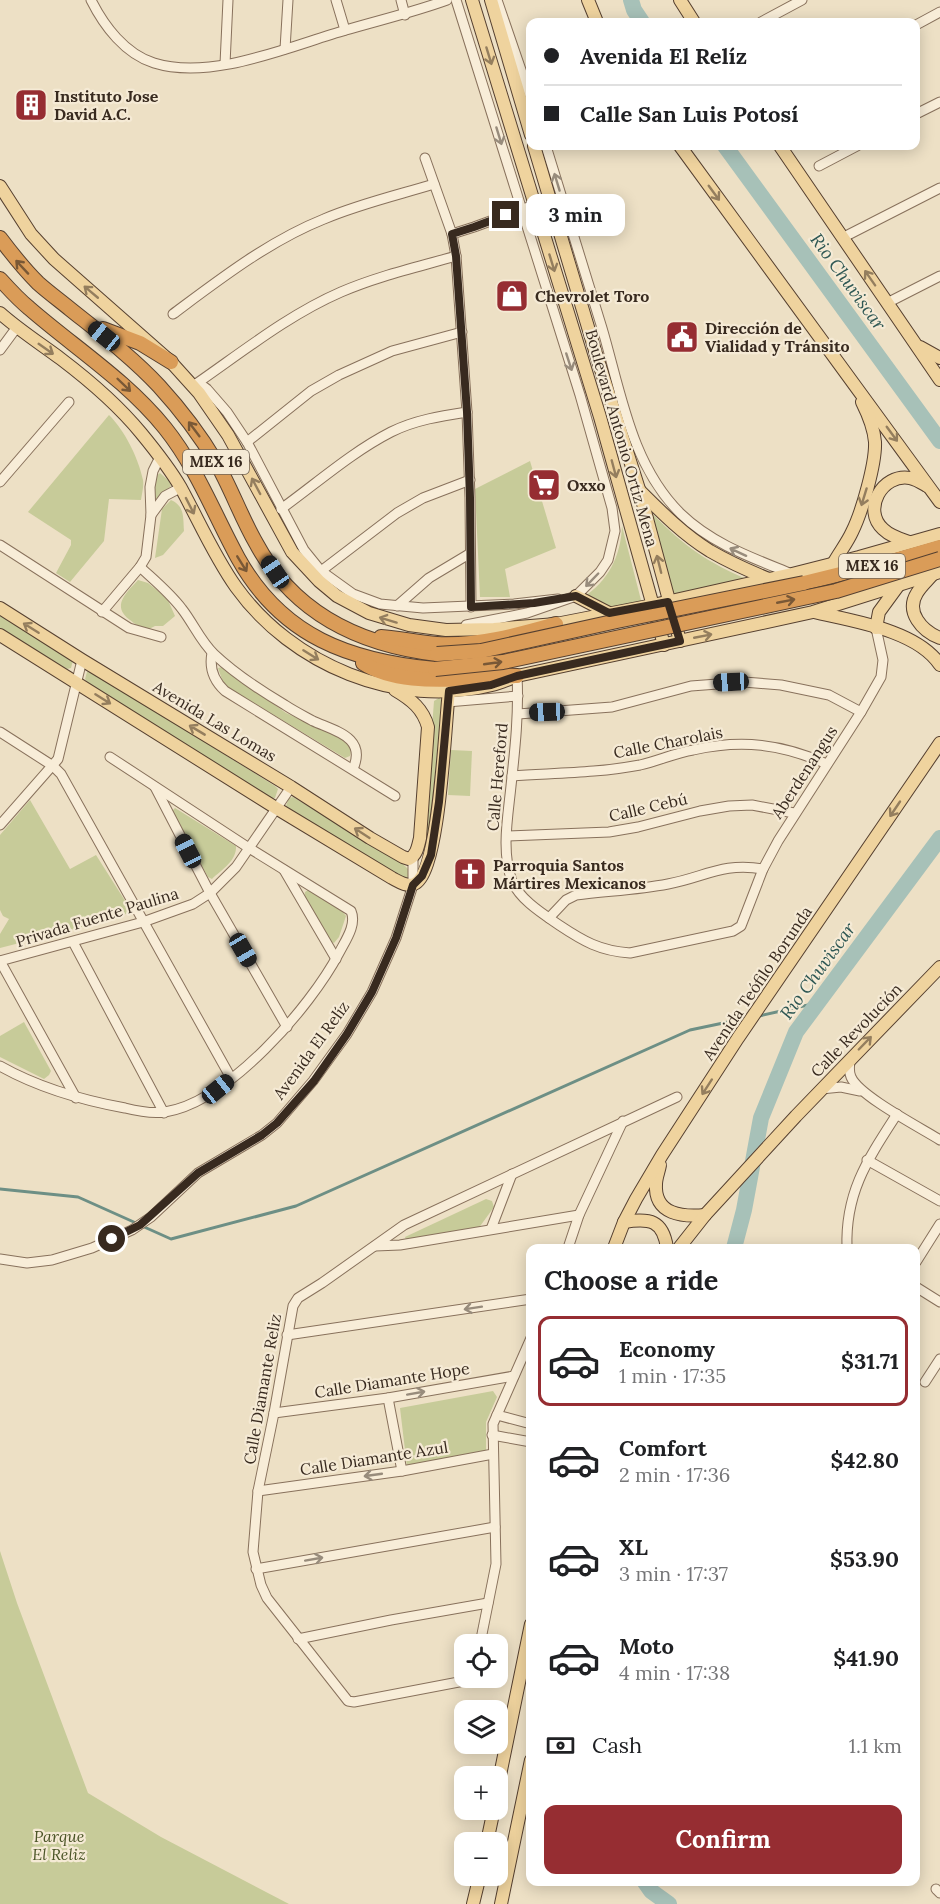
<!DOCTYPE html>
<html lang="en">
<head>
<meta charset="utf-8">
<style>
	:root { --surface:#fff; --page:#f2f2f2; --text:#202124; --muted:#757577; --line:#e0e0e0; --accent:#962d32 }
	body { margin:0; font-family:Lora,serif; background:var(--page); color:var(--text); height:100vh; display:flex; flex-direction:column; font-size:22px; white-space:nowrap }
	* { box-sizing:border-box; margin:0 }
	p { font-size:20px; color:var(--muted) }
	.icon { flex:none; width:33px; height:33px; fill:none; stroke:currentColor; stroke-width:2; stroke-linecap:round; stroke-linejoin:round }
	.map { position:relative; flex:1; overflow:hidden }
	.side { position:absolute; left:526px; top:1244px; width:394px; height:642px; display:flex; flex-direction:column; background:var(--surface); border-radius:12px; box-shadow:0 3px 15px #0003 }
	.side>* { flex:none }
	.banner { position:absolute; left:526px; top:18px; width:394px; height:132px; border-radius:12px; box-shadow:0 3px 15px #0003; display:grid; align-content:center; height:132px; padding:0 18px; background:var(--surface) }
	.buttons { position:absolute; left:454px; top:1634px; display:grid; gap:12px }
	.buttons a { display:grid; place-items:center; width:54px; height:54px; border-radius:12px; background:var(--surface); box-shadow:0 3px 15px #0003; font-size:30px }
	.end { position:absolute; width:27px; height:27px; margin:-14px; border:8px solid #382a1f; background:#fff; box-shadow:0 0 0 3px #fff }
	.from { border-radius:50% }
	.bubble { position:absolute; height:42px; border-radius:12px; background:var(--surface); box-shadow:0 3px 15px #0003; font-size:20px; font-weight:800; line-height:42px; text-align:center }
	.car { position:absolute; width:18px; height:36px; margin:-18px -9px; border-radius:8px; box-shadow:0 0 4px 2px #0007; background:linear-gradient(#222 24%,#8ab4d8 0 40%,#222 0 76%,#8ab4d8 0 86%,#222 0) }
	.banner b { display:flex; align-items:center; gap:21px; height:57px; font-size:22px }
	.banner b+b { border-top:2px solid var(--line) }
	.banner i { width:15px; height:15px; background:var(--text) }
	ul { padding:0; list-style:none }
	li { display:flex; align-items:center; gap:18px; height:90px; margin:0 12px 9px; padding:0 6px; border:3px solid transparent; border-radius:12px }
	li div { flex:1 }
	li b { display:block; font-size:22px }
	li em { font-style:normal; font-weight:800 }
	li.selected { border-color:var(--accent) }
	li>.icon { width:54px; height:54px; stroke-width:1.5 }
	h2 { padding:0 18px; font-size:27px; line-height:72px }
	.pay { display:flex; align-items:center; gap:15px; height:66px; padding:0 18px; font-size:22px }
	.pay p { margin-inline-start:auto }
	.cta { display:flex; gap:12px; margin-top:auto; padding:12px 18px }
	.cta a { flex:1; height:69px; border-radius:12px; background:var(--accent); color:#fff; font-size:24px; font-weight:800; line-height:69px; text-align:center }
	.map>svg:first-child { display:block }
</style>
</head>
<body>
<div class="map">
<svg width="940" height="1904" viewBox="0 0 940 1904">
	<rect width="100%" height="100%" fill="#ede0c5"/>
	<!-- green -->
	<g fill="#c7cb99">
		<path d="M109,415c16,16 29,42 34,65 1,6 -1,13 -2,20l-32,-1 -5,42 -34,41 -14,-9 15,-28v-5l-43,-28z"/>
		<polygon points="530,461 556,548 505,569 510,597 480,597 475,489"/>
		<polygon points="160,473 169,481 171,486 156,499 152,498 156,476"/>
		<path d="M171,500c14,6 12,18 13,31l-21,24 -8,3 7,-49z"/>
		<path d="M646,507c32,34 55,52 98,71l-72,18z"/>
		<path d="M622,526l20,78 -32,4 -28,-10c26,-16 39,-42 40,-72z"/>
		<path d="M138,580l10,3 19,15 8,18 -12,10h-8l-8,4c-7,-2 -12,-6 -17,-10 -19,-14 -4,-27 8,-40z"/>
		<polygon points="0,613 73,660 71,668 67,669 0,628"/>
		<path d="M222,667l64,46 57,25c6,5 9,10 7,18l-5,2 -5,-3 -116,-70 -6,-17z"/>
		<polygon points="90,670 275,786 278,789 275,798 270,798 87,682 85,679 87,672"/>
		<polygon points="439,698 442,700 431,844 426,850 423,847 434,701"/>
		<polygon points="451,750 472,751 470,796 448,795"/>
		<polygon points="293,797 404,865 409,870 408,877 404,880 399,879 286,806 289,798"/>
		<polygon points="30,800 70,869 96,855 129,907 127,913 121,917 0,948 0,934 9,919 3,916 0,910 0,835"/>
		<path d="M175,808l61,38c1,15 -15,24 -24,33l-4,-2 -36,-66z"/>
		<polygon points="308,890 342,911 346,916 339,937 334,943 330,941 304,898 305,892"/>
		<polygon points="24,1022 51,1071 49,1075 44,1079 0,1057 0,1036"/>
		<polygon points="486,1199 492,1201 494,1207 478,1229 407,1242 405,1237"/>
		<polygon points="493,1391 497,1397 486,1422 486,1453 407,1467 400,1408"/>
		<polygon points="0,1551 17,1603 88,1793 161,1837 289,1904 0,1904"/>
	</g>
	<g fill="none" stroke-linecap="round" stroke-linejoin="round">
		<!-- stream -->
		<g stroke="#6d8f85" stroke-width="3">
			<polyline points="759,1016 817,1003"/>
			<polyline points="0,1189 78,1197 136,1223"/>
			<polyline points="142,1226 171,1239 296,1206 690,1030 747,1018"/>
		</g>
		<!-- river -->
		<g stroke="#a7c1b8" stroke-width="16">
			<polyline points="631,0 634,10 642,22"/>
			<polyline points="725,146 940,441"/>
			<polyline points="734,1248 744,1210 761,1118 796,1032 940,838"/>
			<polyline points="644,1881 651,1891 669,1904"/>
		</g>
		<!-- minor casing -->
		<g stroke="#88715c" stroke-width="11">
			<g id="minor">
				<path d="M91,0c13,26 34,54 63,63 58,18 136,-17 192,-33 34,-10 68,-18 101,-30"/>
				<polyline points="336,0 345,30"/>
				<polyline points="401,0 405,15"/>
				<polyline points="456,0 580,395 612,508 615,531 608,560 600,572 576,596 527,613 466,625"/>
				<polyline points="497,0 531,99"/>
				<polyline points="761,22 802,0"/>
				<polyline points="916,25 940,12"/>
				<polyline points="285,49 288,0"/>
				<polyline points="225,64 228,0"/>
				<polyline points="916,114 940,102"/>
				<path d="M546,146c19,60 37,121 56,182 19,64 29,137 79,186 31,30 72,44 111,60"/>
				<polyline points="425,158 452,234 456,256 467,412 470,498 471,607"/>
				<polyline points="819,166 857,146"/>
				<polyline points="452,234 474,227 534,205"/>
				<polyline points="842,238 940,188"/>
				<polyline points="887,303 940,276"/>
				<path d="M173,314c47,-35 96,-73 151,-95 35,-15 74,-24 110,-35"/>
				<polyline points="0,350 17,327"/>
				<polyline points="193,386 203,386 207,389 227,412 247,442 304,550 321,571 353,594 380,604 423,608 514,604 558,599"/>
				<path d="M193,386c48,-33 95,-71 148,-94 37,-16 77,-25 115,-36"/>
				<polyline points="247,442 311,391 339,375 392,351 462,332"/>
				<polyline points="0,482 69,402"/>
				<path d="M281,509c36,-26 71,-57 110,-77 24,-12 50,-16 76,-20"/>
				<polyline points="151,515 165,496 180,488"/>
				<polyline points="0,545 129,628 161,637"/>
				<path d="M140,567c14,13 30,26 42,42 11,14 19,33 32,45 19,18 49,38 71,51 9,6 19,11 28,16 22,10 54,16 40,48"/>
				<polyline points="321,571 397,513 423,498 470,480"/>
				<polyline points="397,606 429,578 469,554"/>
				<polyline points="102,612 140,567 146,557 151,515 150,487 153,471 160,457"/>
				<path d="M212,653c-3,15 1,27 13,38l170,105"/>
				<path d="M517,676c2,37 -2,73 -6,110 -3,30 -10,66 1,95 8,19 31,33 47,44 24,16 41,26 71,28l103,-22 8,-5 22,-57 15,-28 83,-129 20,-35 2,-17 -7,-32"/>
				<polyline points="447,702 518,696"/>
				<polyline points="518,714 612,707 691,686 744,682 781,685 829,695 861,712"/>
				<polyline points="0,732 53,766 61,774 231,1078"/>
				<path d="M512,776c43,-3 86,-3 128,-11 18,-4 35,-12 53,-15 49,-11 89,-6 134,14"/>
				<polyline points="155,787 210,893 287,1027"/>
				<polyline points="0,825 58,759 82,660"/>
				<polyline points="507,836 609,832 638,827 700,811 729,806 752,805 794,813"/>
				<polyline points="284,870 336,959"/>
				<path d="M549,918l17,-18 10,-5c30,-4 61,-5 92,-11 37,-7 55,-22 95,-15"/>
				<polyline points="73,942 164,1113"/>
				<polyline points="0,961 143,922 193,904 210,893 236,867 291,787"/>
				<polyline points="0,961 76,1098"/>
				<path d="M850,1059c0,6 -2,12 1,18 8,19 70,51 89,63"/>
				<path d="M0,1066c39,22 81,34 125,42 12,3 27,6 40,4 63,-10 145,-104 174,-159 6,-12 18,-28 12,-42l-102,-63 -139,-91"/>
				<polyline points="821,1089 841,1087 860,1091"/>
				<polyline points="867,1160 940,1201"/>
				<polyline points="491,1229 512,1174"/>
				<polyline points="375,1246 400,1245 579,1215"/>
				<polyline points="568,1248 579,1215 623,1121"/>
				<path d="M847,1248c-2,-56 21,-89 50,-134"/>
				<polyline points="0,1259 27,1263 52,1260 92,1248 132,1230 151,1217 198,1173 262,1135 277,1123 313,1081 347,1034 372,992 396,938 413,885 413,857"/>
				<polyline points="916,1262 940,1224"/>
				<polyline points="916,1287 940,1302"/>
				<polyline points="287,1335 531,1299"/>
				<polyline points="925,1382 940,1359"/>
				<polyline points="388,1398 402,1471"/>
				<polyline points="274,1413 388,1398 514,1376"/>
				<polyline points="497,1415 531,1424"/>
				<polyline points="492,1435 531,1442"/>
				<polyline points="258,1491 402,1471 493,1454"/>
				<polyline points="256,1569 495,1527"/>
				<polyline points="298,1639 391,1620 488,1603"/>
				<polyline points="480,1644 496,1564 493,1424 531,1338"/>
				<polyline points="472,1677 464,1681 354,1702 348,1701 267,1598 261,1585 253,1552 258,1491 274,1413 293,1306 298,1298 322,1283 404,1225 677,1097"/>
				<polyline points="936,1889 940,1893"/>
			</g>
		</g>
		<!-- major casing -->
		<g stroke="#564030" stroke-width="14">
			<g id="major">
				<polyline points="472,0 600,417 664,645"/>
				<polyline points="491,0 531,135"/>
				<polyline points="588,0 597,22"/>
				<polyline points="680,0 694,22"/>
				<polyline points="534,146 596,354 639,489 680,641"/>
				<polyline points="680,146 940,502"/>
				<polyline points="780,146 940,380"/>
				<polyline points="0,186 31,234 54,259 171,362 199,393 228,435 292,552 319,581 337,596 369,613 409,625 446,630 494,629 556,624 653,605 792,574 859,557 940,534"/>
				<path d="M0,313c19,17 41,31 61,46 29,22 57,46 80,74 14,17 29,36 40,55 18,33 33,68 55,99 56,78 161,122 256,98 8,-2 17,-6 25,-9l296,-64 127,-40"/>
				<polyline points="920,347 940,358"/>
				<path d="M640,491c22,22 44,44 70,60 19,11 39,20 59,28"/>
				<path d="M909,542c-9,-3 -19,-6 -26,-13 -21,-19 -1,-56 27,-51 6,1 12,5 17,8"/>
				<path d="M833,564c6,-11 14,-21 19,-32 10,-20 24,-69 23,-90 -1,-14 -7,-28 -13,-40"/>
				<path d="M933,574c-5,6 -12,12 -16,19 -12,19 5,38 23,45"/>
				<polyline points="576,596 609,613"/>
				<path d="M0,608l82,52 209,127 79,51 33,19 6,2c8,-4 9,-13 11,-21l8,-111c-5,-18 -16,-27 -33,-37"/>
				<path d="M814,612c38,9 103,18 126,53"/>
				<polyline points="876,628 879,612 898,586"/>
				<path d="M0,635l276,173 116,70c6,3 14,9 22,6 26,-9 31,-163 35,-193"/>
				<path d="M660,1165c-1,6 -4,13 -4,19 -2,31 27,33 49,31"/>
				<path d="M624,1222c26,-4 39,-2 43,26"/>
				<polyline points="614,1248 624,1222 636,1199 662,1155 738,1038 940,743"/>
				<polyline points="679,1248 705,1215 796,1116 940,967"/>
				<polyline points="498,1785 531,1624"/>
				<polyline points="487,1842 494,1809"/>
				<polyline points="473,1904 480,1875"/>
				<polyline points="501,1904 531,1760"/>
			</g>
		</g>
		<!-- highway casing -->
		<g stroke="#564030" stroke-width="16">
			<g id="highway">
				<path d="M0,238c12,16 24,31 38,45 10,9 21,17 32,26 30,24 62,48 89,77 21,23 41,49 57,76 15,26 25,55 40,81 38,71 104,102 181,111"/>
				<path d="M0,279c9,10 18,20 29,29 46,40 97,72 136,120 32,40 49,86 73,130 44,79 112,103 197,111"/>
				<polyline points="103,329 140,343 171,362"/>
				<polyline points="804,583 885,563 940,547"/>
				<path d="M381,637c19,1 37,6 56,7 41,2 80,-9 119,-20"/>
				<path d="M363,663c28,18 70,18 102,16 18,-1 34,-5 52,-3"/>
			</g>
		</g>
		<!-- minor -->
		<use href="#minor" stroke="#f8edd8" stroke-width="9"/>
		<!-- major -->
		<use href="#major" stroke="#efd39e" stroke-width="12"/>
		<!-- highway -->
		<use href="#highway" stroke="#da9c58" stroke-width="14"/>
		<!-- highway-bridge casing -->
		<g stroke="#564030" stroke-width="16" stroke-linecap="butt">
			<g id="highway-bridge">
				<polyline points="437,654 481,651 617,621 804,583"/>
				<polyline points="435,669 503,662 836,591 940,559"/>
			</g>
		</g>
		<!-- highway-bridge -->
		<use href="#highway-bridge" stroke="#da9c58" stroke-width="14"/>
	</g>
	<!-- one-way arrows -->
	<defs><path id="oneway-shaft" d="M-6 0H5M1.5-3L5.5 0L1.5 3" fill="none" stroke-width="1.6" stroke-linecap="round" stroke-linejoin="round" transform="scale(1.5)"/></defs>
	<g stroke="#947e5e">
		<use href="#oneway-shaft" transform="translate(489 56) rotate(73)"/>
		<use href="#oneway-shaft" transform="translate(714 193) rotate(54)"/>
		<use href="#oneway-shaft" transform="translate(552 263) rotate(73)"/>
		<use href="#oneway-shaft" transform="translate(870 278) rotate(-125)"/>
		<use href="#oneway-shaft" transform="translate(91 292) rotate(-140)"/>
		<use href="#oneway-shaft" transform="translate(46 349) rotate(35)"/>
		<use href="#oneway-shaft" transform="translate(892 434) rotate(54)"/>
		<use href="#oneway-shaft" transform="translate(614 469) rotate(75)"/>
		<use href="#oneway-shaft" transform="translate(256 486) rotate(-118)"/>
		<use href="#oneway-shaft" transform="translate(864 497) rotate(107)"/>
		<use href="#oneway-shaft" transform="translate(190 506) rotate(63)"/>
		<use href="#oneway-shaft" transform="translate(659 564) rotate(-104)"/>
		<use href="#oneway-shaft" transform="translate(388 620) rotate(-163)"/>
		<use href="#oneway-shaft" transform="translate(31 628) rotate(-148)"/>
		<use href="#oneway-shaft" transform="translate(703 636) rotate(-11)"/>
		<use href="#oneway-shaft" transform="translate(311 655) rotate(32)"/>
		<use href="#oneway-shaft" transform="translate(103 699) rotate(32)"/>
		<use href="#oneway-shaft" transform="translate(197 730) rotate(-149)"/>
		<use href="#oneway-shaft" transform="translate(895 809) rotate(124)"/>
		<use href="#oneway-shaft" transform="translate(362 833) rotate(-147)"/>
		<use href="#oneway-shaft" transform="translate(865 1043) rotate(-46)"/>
		<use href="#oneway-shaft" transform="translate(707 1087) rotate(123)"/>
	</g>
	<g stroke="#988c7c">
		<use href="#oneway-shaft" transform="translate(499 136) rotate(73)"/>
		<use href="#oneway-shaft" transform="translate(557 182) rotate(-107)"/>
		<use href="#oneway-shaft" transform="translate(569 362) rotate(72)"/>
		<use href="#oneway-shaft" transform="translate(738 552) rotate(-155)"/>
		<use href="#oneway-shaft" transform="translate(592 580) rotate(134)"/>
		<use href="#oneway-shaft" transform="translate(473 1308) rotate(171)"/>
		<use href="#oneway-shaft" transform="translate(416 1393) rotate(-10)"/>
		<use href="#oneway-shaft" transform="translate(373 1475) rotate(172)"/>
		<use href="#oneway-shaft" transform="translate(314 1559) rotate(-10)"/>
	</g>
	<g stroke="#795836">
		<use href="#oneway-shaft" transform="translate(22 267) rotate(-133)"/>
		<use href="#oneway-shaft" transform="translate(124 385) rotate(44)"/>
		<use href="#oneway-shaft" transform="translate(194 429) rotate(-127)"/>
		<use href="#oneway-shaft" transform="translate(242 564) rotate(58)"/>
		<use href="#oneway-shaft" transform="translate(786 601) rotate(-11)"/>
		<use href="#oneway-shaft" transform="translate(493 663) rotate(-8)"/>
	</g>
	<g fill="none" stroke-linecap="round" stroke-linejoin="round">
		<!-- route -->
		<polyline stroke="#382a1f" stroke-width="8" points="112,1239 140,1225 198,1173 262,1135 277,1123 314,1081 347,1034 372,992 396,938 413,885 422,876 431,855 439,802 449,691 491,685 517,676 680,641 668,602 609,613 576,596 534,603 471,607 470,498 467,412 456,256 452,234 474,227 506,215"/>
	</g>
	<!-- icons -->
	<defs>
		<g id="building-square" transform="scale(1.725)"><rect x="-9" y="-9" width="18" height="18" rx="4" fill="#962d32" stroke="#f5ead5"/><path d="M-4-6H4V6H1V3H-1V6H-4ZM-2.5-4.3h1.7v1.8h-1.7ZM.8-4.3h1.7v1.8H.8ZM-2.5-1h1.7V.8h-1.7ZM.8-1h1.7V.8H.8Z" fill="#fff"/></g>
		<g id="shop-square" transform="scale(1.725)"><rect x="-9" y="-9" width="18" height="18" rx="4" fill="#962d32" stroke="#f5ead5"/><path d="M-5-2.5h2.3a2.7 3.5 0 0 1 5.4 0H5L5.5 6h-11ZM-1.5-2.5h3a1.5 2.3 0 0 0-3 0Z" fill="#fff"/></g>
		<g id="civic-square" transform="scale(1.725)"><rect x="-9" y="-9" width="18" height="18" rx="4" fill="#962d32" stroke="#f5ead5"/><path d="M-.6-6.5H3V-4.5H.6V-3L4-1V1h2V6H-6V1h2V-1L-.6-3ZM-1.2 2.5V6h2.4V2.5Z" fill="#fff"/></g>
		<g id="supermarket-square" transform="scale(1.725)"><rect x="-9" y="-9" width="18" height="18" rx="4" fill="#962d32" stroke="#f5ead5"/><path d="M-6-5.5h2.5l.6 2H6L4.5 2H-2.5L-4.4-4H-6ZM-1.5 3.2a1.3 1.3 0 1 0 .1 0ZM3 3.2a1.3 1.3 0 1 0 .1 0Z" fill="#fff"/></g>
		<g id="church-square" transform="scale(1.725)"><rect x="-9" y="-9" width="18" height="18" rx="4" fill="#962d32" stroke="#f5ead5"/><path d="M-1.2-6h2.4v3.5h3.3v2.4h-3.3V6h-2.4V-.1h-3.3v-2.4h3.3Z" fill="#fff"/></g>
	</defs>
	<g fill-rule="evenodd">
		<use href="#building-square" x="31" y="105"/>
		<use href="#shop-square" x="512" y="296"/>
		<use href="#civic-square" x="682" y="337"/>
		<use href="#supermarket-square" x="544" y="485"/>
		<use href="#church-square" x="470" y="874"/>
	</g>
	<g text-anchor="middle" stroke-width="4.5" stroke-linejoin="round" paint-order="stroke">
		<!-- shield labels -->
		<g fill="#f5ead5" stroke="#716456" stroke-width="1.5">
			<rect x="183" y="450" width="66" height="24" rx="4.5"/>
			<rect x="839" y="554" width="66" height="24" rx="4.5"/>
		</g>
		<g font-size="15" font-weight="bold" fill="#382a1f">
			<text x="216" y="467">MEX 16</text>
			<text x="872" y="571">MEX 16</text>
		</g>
		<!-- poi labels -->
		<g font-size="16" font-weight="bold" fill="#382a1f" stroke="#f5ead5" text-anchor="start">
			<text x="54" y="102">Instituto Jose<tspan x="54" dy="18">David A.C.</tspan></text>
			<text x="535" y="302">Chevrolet Toro</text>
			<text x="705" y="334">Dirección de<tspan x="705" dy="18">Vialidad y Tránsito</tspan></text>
			<text x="567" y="491">Oxxo</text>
			<text x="493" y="871">Parroquia Santos<tspan x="493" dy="18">Mártires Mexicanos</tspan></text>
		</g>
		<!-- street labels -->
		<g font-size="16" fill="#382a1f" stroke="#f5ead5">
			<text transform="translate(622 438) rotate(74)" y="6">Boulevard Antonio Ortiz Mena</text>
			<text transform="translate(215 721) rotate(31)" y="6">Avenida Las Lomas</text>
			<text transform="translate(668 742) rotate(-11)" y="6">Calle Charolais</text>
			<text transform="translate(804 772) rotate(-57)" y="6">Aberdenangus</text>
			<text transform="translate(497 777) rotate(-85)" y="6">Calle Hereford</text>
			<text transform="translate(648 807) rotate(-13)" y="6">Calle Cebú</text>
			<text transform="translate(97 917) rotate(-17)" y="6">Privada Fuente Paulina</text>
			<text transform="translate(757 983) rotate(-56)" y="6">Avenida Teófilo Borunda</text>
			<text transform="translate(856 1030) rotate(-46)" y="6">Calle Revolución</text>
			<text transform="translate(311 1050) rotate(-54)" y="6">Avenida El Relíz</text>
			<text transform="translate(392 1380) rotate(-9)" y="6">Calle Diamante Hope</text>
			<text transform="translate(262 1389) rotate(-80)" y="6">Calle Diamante Reliz</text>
			<text transform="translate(374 1458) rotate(-9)" y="6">Calle Diamante Azul</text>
		</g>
		<!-- park labels -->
		<g font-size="16" font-style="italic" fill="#4a5426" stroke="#f5ead5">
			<text x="59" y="1842">Parque<tspan x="59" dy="18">El Reliz</tspan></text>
		</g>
		<!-- water labels -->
		<g font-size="18" font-style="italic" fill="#2f5854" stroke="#f5ead5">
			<text transform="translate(848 282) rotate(54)" y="6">Rio Chuviscar</text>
			<text transform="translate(818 971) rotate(-54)" y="6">Rio Chuviscar</text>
		</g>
	</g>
</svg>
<div class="buttons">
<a><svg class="icon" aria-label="locate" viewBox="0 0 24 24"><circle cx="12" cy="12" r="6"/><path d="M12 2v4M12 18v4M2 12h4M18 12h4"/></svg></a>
<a><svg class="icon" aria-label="layers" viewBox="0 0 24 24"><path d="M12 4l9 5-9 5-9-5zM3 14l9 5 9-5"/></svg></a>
<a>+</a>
<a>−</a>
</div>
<i class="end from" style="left:112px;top:1239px"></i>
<i class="end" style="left:506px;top:215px"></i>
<div class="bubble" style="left:526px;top:194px;width:99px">3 min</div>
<i class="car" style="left:104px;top:336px;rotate:309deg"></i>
<i class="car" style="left:275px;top:572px;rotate:326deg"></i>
<i class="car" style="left:731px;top:682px;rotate:267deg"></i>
<i class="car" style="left:547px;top:712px;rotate:268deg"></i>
<i class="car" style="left:188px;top:851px;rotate:333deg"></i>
<i class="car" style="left:243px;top:950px;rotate:150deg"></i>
<i class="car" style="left:218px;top:1089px;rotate:51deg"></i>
<div class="banner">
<b><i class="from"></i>Avenida El Relíz</b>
<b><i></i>Calle San Luis Potosí</b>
</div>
<section class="side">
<h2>Choose a ride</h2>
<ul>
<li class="selected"><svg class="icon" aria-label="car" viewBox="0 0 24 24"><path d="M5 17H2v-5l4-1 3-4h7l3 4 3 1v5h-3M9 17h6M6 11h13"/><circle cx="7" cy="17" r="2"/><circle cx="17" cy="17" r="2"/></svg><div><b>Economy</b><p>1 min · 17:35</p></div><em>$31.71</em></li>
<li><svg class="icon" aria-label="car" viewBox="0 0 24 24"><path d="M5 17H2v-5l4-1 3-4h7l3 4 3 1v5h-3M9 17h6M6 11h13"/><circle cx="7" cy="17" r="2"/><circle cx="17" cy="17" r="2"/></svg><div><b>Comfort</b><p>2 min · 17:36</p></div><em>$42.80</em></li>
<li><svg class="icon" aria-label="car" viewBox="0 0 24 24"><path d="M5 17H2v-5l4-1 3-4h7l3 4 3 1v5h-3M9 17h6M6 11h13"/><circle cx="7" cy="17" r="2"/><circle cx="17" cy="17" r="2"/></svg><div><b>XL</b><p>3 min · 17:37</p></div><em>$53.90</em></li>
<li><svg class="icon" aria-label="car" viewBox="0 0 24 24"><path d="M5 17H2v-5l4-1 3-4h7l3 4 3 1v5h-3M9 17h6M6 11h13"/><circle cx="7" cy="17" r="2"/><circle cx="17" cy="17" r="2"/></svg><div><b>Moto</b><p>4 min · 17:38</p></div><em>$41.90</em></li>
</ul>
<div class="pay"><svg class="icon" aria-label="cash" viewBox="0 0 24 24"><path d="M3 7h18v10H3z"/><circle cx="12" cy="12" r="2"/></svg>Cash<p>1.1 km</p></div>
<div class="cta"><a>Confirm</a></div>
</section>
</div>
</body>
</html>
